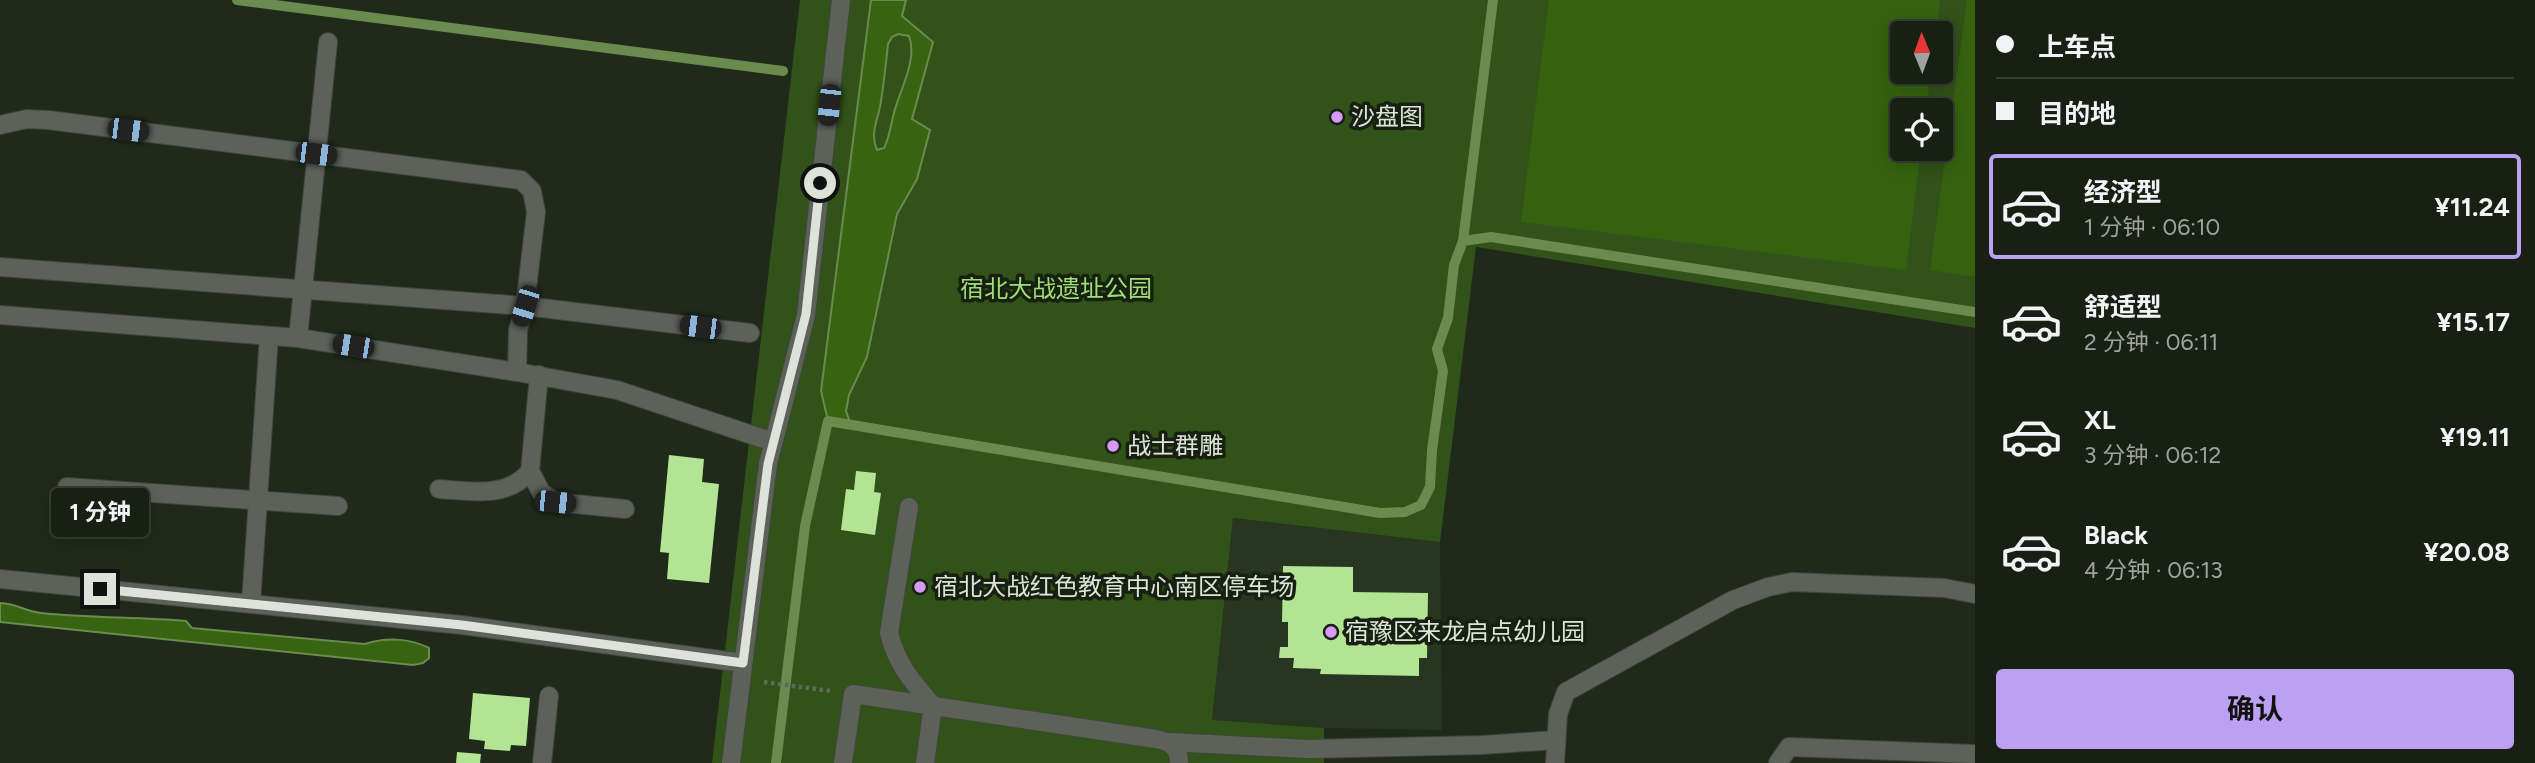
<!DOCTYPE html>
<html lang="zh">
<head>
<meta charset="utf-8">
<style>
	:root { --surface:#182014; --page:#252d22; --text:#f1f3f6; --muted:#9fa3a0; --line:#363e34; --accent:#bca0f2 }
	body { margin:0; font-family:Figtree,"Noto Sans SC",sans-serif; background:var(--page); color:var(--text); height:100vh; display:flex; flex-direction:column; font-size:26px; white-space:nowrap }
	* { box-sizing:border-box; margin:0 }
	p { font-size:23px; color:var(--muted) }
	.icon { flex:none; width:38px; height:38px; fill:none; stroke:currentColor; stroke-width:2; stroke-linecap:round; stroke-linejoin:round }
	.map { position:relative; flex:1; overflow:hidden }
	.sheet { display:flex; flex-direction:column; background:var(--surface); width:560px }
	.sheet>* { flex:none }
	.top-card { display:grid; align-content:center; height:154px; padding:0 21px; background:var(--surface) }
	.needle { width:46px; rotate:359deg }
	.tools { position:absolute; left:1890px; top:21px; display:grid; gap:14px }
	.tools a { display:grid; place-items:center; width:63px; height:63px; border-radius:7px; background:var(--surface); box-shadow:0 4px 18px #0003,0 0 0 2px var(--line); font-size:35px }
	.end { position:absolute; width:32px; height:32px; margin:-16px; border:9px solid #dde3d9; background:#111; box-shadow:0 0 0 4px #111 }
	.from { border-radius:50% }
	.bubble { position:absolute; height:49px; border-radius:7px; background:var(--surface); box-shadow:0 4px 18px #0003,0 0 0 2px var(--line); font-size:23px; font-weight:700; line-height:49px; text-align:center }
	.car { position:absolute; width:21px; height:42px; margin:-21px -10px; border-radius:9px; box-shadow:0 0 5px 2px #0007; background:linear-gradient(#222 24%,#8ab4d8 0 40%,#222 0 76%,#8ab4d8 0 86%,#222 0) }
	.top-card b { display:flex; align-items:center; gap:24px; height:66px; font-size:26px }
	.top-card b+b { border-top:2px solid var(--line) }
	.top-card i { width:18px; height:18px; background:var(--text) }
	ul { padding:0; list-style:none }
	li { display:flex; align-items:center; gap:21px; height:105px; margin:0 14px 10px; padding:0 7px; border:4px solid transparent; border-radius:7px }
	li div { flex:1 }
	li b { display:block; font-size:26px }
	li em { font-style:normal; font-weight:700 }
	li.active { border-color:var(--accent) }
	li>.icon { width:63px; height:63px; stroke-width:1.5 }
	.cta { display:flex; gap:14px; margin-top:auto; padding:14px 21px }
	.cta a { flex:1; height:80px; border-radius:7px; background:var(--accent); color:#111; font-size:28px; font-weight:700; line-height:80px; text-align:center }
	main { display:flex; flex:1; min-height:0 }
	.map>svg:first-child { display:block }
</style>
</head>
<body>
<main>
<div class="map">
<svg width="1975" height="763" viewBox="0 0 1975 763">
	<rect width="100%" height="100%" fill="#202a1b"/>
	<!-- built -->
	<polygon fill="#283520" points="1233,518 1440,542 1442,730 1324,728 1212,721"/>
	<!-- green -->
	<path fill="#315218" fill-rule="evenodd" d="M800,0h1175v328l-499,-81 -36,295 -207,-24 -21,202 112,8v35h-612zM1902,33h39v39h-39zM1902,110h39v39h-39z"/>
	<!-- forest -->
	<g fill="#366210">
		<polygon points="1549,0 1940,0 1936,33 1902,33 1902,72 1931,72 1926,110 1902,110 1902,149 1921,149 1906,270 1521,222"/>
		<polygon points="1967,0 1975,0 1975,277 1930,270"/>
	</g>
	<!-- water -->
	<g fill="#386412" stroke="#6a8a4e" stroke-width="2" fill-rule="evenodd">
		<path d="M871,0h35l-4,16 31,26 -21,77 18,11 -13,49 -20,35 -30,143 -18,38 -3,16 5,14 -23,-4 -7,-30zM898,34l11,2c8,22 -6,48 -13,70 -5,14 -5,28 -12,42l-7,2c-8,-18 2,-31 4,-49 3,-19 5,-38 7,-57l4,-7z"/>
		<path d="M0,603c19,1 23,8 41,10 48,5 96,4 145,8l6,7 173,16c21,-7 44,-6 64,4v10l-6,5 -10,2 -413,-43z"/>
	</g>
	<g fill="none" stroke-linecap="round" stroke-linejoin="round">
		<!-- stream -->
		<g stroke="#6a8a4e" stroke-width="10">
			<polyline points="237,0 783,71"/>
			<polyline points="1463,241 1493,0"/>
			<polyline points="776,763 805,526 828,421 1380,513 1405,512 1421,505 1430,487 1432,450 1443,371 1437,349 1448,318 1454,265 1463,241 1491,237 1975,312"/>
		</g>
	</g>
	<!-- building -->
	<g fill="#b2e493">
		<polygon points="669,455 704,459 702,482 719,484 709,583 667,579 669,553 660,552"/>
		<polygon points="856,471 876,473 874,492 881,493 875,535 841,530 846,489 854,490"/>
		<polygon points="1283,566 1353,567 1353,592 1428,593 1427,658 1419,658 1419,676 1320,674 1321,669 1293,668 1294,658 1279,658 1280,647 1288,647 1288,622 1282,622"/>
		<polygon points="473,693 530,698 526,746 511,745 510,751 484,749 485,741 469,739"/>
		<polygon points="457,752 481,754 480,763 456,763"/>
	</g>
	<g fill="none" stroke-linecap="round" stroke-linejoin="round">
		<!-- lane casing -->
		<g stroke="#3e4839" stroke-width="20">
			<g id="lane">
				<polyline points="0,125 27,119 48,120 521,180 532,191 536,212 525,306 518,330 517,372"/>
				<polyline points="0,267 525,306 750,333"/>
				<polyline points="0,315 298,338 517,372 617,390 773,442"/>
				<polyline points="298,338 328,42"/>
				<polyline points="530,471 541,492 555,502 625,509"/>
				<polyline points="67,487 338,506"/>
				<path d="M439,489c33,2 68,10 91,-18l9,-96"/>
				<path d="M909,507l-20,126c8,32 23,48 44,73l-8,57"/>
				<polyline points="0,579 462,625 743,663"/>
				<polyline points="251,603 269,336"/>
				<polyline points="1170,742 1308,749 1482,745 1556,740"/>
				<polyline points="542,763 549,696"/>
				<polyline points="731,763 768,464 806,315 841,0"/>
				<path d="M843,763l10,-69 303,45c15,3 23,8 23,24"/>
				<polyline points="1555,763 1558,714 1566,692 1733,600 1768,587 1792,582 1944,588 1975,594"/>
				<polyline points="1778,763 1789,747 1975,754"/>
			</g>
		</g>
		<!-- path -->
		<polyline stroke="#5f685a" stroke-width="4.5" stroke-dasharray="3.5 3.5" stroke-linecap="butt" points="764,682 831,691"/>
		<!-- lane -->
		<use href="#lane" stroke="#5d615a" stroke-width="18"/>
	</g>
	<g fill="none" stroke-linecap="round" stroke-linejoin="round">
		<!-- route -->
		<polyline stroke="#dde3d9" stroke-width="9" points="100,589 462,625 743,663 768,464 806,314 820,183"/>
	</g>
	<!-- markers -->
	<g fill="#d99af7" stroke="#172011" stroke-width="2.5">
		<circle cx="1337" cy="117" r="7"/>
		<circle cx="1113" cy="446" r="7"/>
		<circle cx="920" cy="587" r="7"/>
		<circle cx="1331" cy="632" r="7"/>
	</g>
	<g text-anchor="middle" stroke-width="7" stroke-linejoin="round" paint-order="stroke">
		<!-- poi labels -->
		<g font-size="24" fill="#dde3d9" stroke="#172011" text-anchor="start">
			<text x="1351" y="125">沙盘图</text>
			<text x="1127" y="454">战士群雕</text>
			<text x="934" y="595">宿北大战红色教育中心南区停车场</text>
			<text x="1345" y="640">宿豫区来龙启点幼儿园</text>
		</g>
		<!-- park labels -->
		<g font-size="24" fill="#9fde76" stroke="#172011">
			<text x="1056" y="297">宿北大战遗址公园</text>
		</g>
	</g>
</svg>
<div class="tools">
<a><svg class="needle" viewBox="-14 -14 28 28"><path d="M0-13l5 13h-10z" fill="#e53935"/><path d="M0 13l5-13h-10z" fill="#9fa3a0"/></svg></a>
<a><svg class="icon" aria-label="locate" viewBox="0 0 24 24"><circle cx="12" cy="12" r="6"/><path d="M12 2v4M12 18v4M2 12h4M18 12h4"/></svg></a>
</div>
<i class="end from" style="left:820px;top:183px"></i>
<i class="end" style="left:100px;top:589px"></i>
<div class="bubble" style="left:51px;top:488px;width:98px">1 分钟</div>
<i class="car" style="left:829px;top:105px;rotate:186deg"></i>
<i class="car" style="left:128px;top:130px;rotate:97deg"></i>
<i class="car" style="left:316px;top:154px;rotate:97deg"></i>
<i class="car" style="left:525px;top:306px;rotate:197deg"></i>
<i class="car" style="left:700px;top:327px;rotate:277deg"></i>
<i class="car" style="left:353px;top:346px;rotate:279deg"></i>
<i class="car" style="left:555px;top:502px;rotate:96deg"></i>
</div>
<section class="sheet">
<div class="top-card">
<b><i class="from"></i>上车点</b>
<b><i></i>目的地</b>
</div>
<ul>
<li class="active"><svg class="icon" aria-label="car" viewBox="0 0 24 24"><path d="M5 17H2v-5l4-1 3-4h7l3 4 3 1v5h-3M9 17h6M6 11h13"/><circle cx="7" cy="17" r="2"/><circle cx="17" cy="17" r="2"/></svg><div><b>经济型</b><p>1 分钟 · 06:10</p></div><em>¥11.24</em></li>
<li><svg class="icon" aria-label="car" viewBox="0 0 24 24"><path d="M5 17H2v-5l4-1 3-4h7l3 4 3 1v5h-3M9 17h6M6 11h13"/><circle cx="7" cy="17" r="2"/><circle cx="17" cy="17" r="2"/></svg><div><b>舒适型</b><p>2 分钟 · 06:11</p></div><em>¥15.17</em></li>
<li><svg class="icon" aria-label="car" viewBox="0 0 24 24"><path d="M5 17H2v-5l4-1 3-4h7l3 4 3 1v5h-3M9 17h6M6 11h13"/><circle cx="7" cy="17" r="2"/><circle cx="17" cy="17" r="2"/></svg><div><b>XL</b><p>3 分钟 · 06:12</p></div><em>¥19.11</em></li>
<li><svg class="icon" aria-label="car" viewBox="0 0 24 24"><path d="M5 17H2v-5l4-1 3-4h7l3 4 3 1v5h-3M9 17h6M6 11h13"/><circle cx="7" cy="17" r="2"/><circle cx="17" cy="17" r="2"/></svg><div><b>Black</b><p>4 分钟 · 06:13</p></div><em>¥20.08</em></li>
</ul>
<div class="cta"><a>确认</a></div>
</section>
</main>
</body>
</html>
